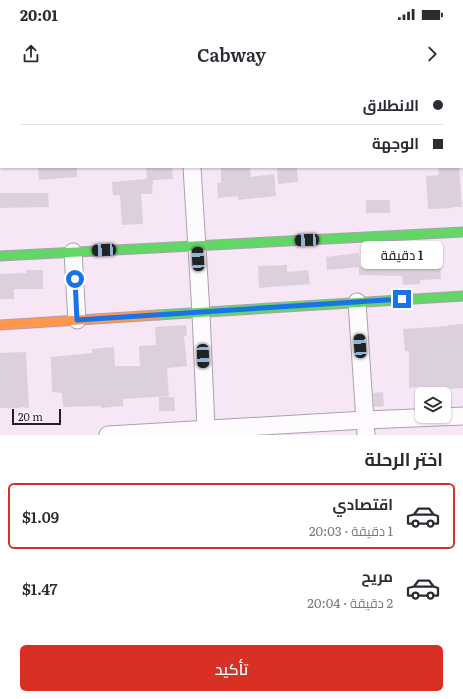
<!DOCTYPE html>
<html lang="ar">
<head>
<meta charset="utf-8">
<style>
	:root { --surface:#fff; --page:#f2f2f3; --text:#2b2b33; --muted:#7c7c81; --line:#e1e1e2; --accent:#d93025 }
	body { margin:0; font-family:Literata,Cairo,serif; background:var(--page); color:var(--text); direction:rtl; height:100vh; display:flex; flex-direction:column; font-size:15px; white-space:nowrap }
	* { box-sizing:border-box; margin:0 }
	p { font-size:13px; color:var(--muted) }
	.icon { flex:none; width:22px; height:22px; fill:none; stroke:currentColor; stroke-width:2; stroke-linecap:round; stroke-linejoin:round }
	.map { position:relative; height:355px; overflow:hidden; direction:ltr }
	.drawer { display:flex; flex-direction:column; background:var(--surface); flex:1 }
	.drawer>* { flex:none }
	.banner { position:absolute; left:0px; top:0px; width:463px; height:88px; box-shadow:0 1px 3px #0004; direction:rtl; display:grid; align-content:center; height:88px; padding:0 20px; background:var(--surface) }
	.controls { position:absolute; left:415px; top:307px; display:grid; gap:8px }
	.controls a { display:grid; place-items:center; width:36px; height:36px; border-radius:6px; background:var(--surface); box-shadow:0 1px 3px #0004; font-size:20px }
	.scale { position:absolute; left:12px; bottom:10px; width:49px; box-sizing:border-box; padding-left:4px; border:2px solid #2a1d2a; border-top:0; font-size:11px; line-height:14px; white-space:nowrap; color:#2a1d2a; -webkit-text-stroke:3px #fcf5fc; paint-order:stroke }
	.end { position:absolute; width:18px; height:18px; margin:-9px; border:5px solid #1a73e8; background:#fff; box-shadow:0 0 0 2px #fff }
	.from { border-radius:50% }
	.bubble { position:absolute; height:28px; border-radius:6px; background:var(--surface); box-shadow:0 1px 3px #0004; font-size:13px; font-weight:600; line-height:28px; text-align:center; direction:rtl }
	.car { position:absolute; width:12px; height:24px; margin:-12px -6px; border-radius:5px; box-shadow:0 0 3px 1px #0007; background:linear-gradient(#222 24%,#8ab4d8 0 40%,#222 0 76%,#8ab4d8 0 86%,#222 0) }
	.banner b { display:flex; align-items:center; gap:14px; height:38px; font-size:15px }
	.banner b+b { border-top:1px solid var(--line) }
	.banner i { width:10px; height:10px; background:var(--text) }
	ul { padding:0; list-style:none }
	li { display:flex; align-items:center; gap:12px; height:66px; margin:0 8px 6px; padding:0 12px; border:2px solid transparent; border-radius:6px }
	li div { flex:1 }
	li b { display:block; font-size:15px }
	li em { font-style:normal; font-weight:600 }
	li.active { border-color:var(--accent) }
	li>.icon { width:36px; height:36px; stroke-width:1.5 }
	h2 { padding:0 20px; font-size:18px; line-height:48px }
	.primary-button { display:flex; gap:8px; margin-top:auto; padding:8px 20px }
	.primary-button a { flex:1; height:46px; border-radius:6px; background:var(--accent); color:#fff; font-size:16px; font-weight:600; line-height:46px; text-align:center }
	.status { display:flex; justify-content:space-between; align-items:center; height:28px; padding:0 20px; background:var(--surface); direction:ltr }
	.status svg { height:11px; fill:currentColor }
	header { display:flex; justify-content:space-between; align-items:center; height:52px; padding:0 20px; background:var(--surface); font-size:18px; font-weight:600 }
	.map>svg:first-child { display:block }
</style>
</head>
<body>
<div class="status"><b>20:01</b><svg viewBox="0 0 49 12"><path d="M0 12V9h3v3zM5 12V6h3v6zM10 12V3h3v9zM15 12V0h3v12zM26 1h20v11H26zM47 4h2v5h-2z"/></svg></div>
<header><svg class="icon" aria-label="forward" viewBox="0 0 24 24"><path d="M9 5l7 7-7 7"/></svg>Cabway<svg class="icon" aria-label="share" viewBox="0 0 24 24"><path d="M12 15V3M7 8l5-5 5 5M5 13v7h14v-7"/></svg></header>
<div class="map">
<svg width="463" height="355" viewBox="0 0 463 355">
	<rect width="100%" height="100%" fill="#f6e6f6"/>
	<!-- building -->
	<g fill="#ddd0dd">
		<polygon points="38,87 77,87 77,97 39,100"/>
		<polygon points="146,87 172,87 173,99 153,100 152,114 141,114 143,144 122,145 120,115 113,115 112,102 147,99"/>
		<polygon points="221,87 250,87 251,97 274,94 276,116 238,120 238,116 218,118 217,103 221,103"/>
		<polygon points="277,87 297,87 298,102 278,104"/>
		<polygon points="438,87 459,87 462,127 453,127 453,128 428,129 426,96 439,95"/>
		<polygon points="0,113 48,113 49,127 0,128"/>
		<rect x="366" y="120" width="24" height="13"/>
		<polygon points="359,173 360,187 327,190 326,177"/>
		<polygon points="384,173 400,174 400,179 440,178 441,199 420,200 420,204 403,205 402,196 359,195 359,187 384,184"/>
		<polygon points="287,185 287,192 308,190 310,204 259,208 258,186"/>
		<polygon points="26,190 43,190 43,209 14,209 14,219 0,219 0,194 26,193"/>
		<polygon points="463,244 463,308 438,310 438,314 419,314 419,307 409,308 409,271 405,271 403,249 448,246 448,245"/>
		<polygon points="186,245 187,256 184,256 187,286 167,288 169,316 123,319 123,326 101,328 101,326 63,327 62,313 52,312 51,277 92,273 92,269 114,267 115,286 140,286 139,266 156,265 155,247"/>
		<polygon points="26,272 29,328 20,327 20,328 0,328 0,273"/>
		<polygon points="383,312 384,326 374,327 373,313"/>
		<polygon points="159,317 174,317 175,331 159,331"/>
	</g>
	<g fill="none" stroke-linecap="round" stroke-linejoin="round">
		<!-- street casing -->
		<g stroke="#ada0ad" stroke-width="19">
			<g id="street">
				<polyline points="257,0 257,1"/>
				<polyline points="462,13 463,13"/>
				<polyline points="0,40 1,40"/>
				<polyline points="192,87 201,233 206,349"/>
				<polyline points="73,172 77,240"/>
				<polyline points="357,222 366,355"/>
				<polyline points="108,355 365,340 463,336"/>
			</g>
		</g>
		<!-- fast casing -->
		<g stroke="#ada0ad" stroke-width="11">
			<g id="fast">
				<polyline points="0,176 463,152"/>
				<polyline points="158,235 463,216"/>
			</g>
		</g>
		<!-- slow casing -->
		<g stroke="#ada0ad" stroke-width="11">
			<polyline id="slow" points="0,245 158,235"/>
		</g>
		<!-- street -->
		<use href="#street" stroke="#fefbfe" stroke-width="17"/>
		<!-- fast -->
		<use href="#fast" stroke="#63d668" stroke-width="9"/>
		<!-- slow -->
		<use href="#slow" stroke="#ff974d" stroke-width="9"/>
	</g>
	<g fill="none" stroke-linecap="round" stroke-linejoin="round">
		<!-- route -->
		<polyline stroke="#1a73e8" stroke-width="5" points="75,199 77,240 402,219"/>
	</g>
</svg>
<div class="controls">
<a><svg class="icon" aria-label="layers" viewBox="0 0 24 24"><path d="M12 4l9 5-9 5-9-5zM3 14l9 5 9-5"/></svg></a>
</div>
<div class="scale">20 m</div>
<i class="end from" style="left:75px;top:199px"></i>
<i class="end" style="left:402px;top:219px"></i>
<div class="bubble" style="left:361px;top:161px;width:82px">1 دقيقة</div>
<i class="car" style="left:307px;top:160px;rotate:267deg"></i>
<i class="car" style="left:104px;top:170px;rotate:267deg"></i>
<i class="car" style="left:198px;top:179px;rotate:357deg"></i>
<i class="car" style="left:360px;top:266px;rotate:356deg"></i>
<i class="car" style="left:203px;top:276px;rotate:178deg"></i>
<div class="banner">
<b><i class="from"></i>الانطلاق</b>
<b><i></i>الوجهة</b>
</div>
</div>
<section class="drawer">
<h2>اختر الرحلة</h2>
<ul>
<li class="active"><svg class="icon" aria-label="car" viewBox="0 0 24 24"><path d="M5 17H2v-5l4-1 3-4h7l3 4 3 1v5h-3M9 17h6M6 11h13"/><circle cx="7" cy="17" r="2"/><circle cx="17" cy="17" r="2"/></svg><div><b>اقتصادي</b><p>1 دقيقة · 20:03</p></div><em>$1.09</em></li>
<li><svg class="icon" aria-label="car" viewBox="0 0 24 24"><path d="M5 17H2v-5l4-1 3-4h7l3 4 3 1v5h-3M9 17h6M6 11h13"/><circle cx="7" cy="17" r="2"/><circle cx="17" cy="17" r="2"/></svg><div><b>مريح</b><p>2 دقيقة · 20:04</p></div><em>$1.47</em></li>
</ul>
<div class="primary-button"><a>تأكيد</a></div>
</section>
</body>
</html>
